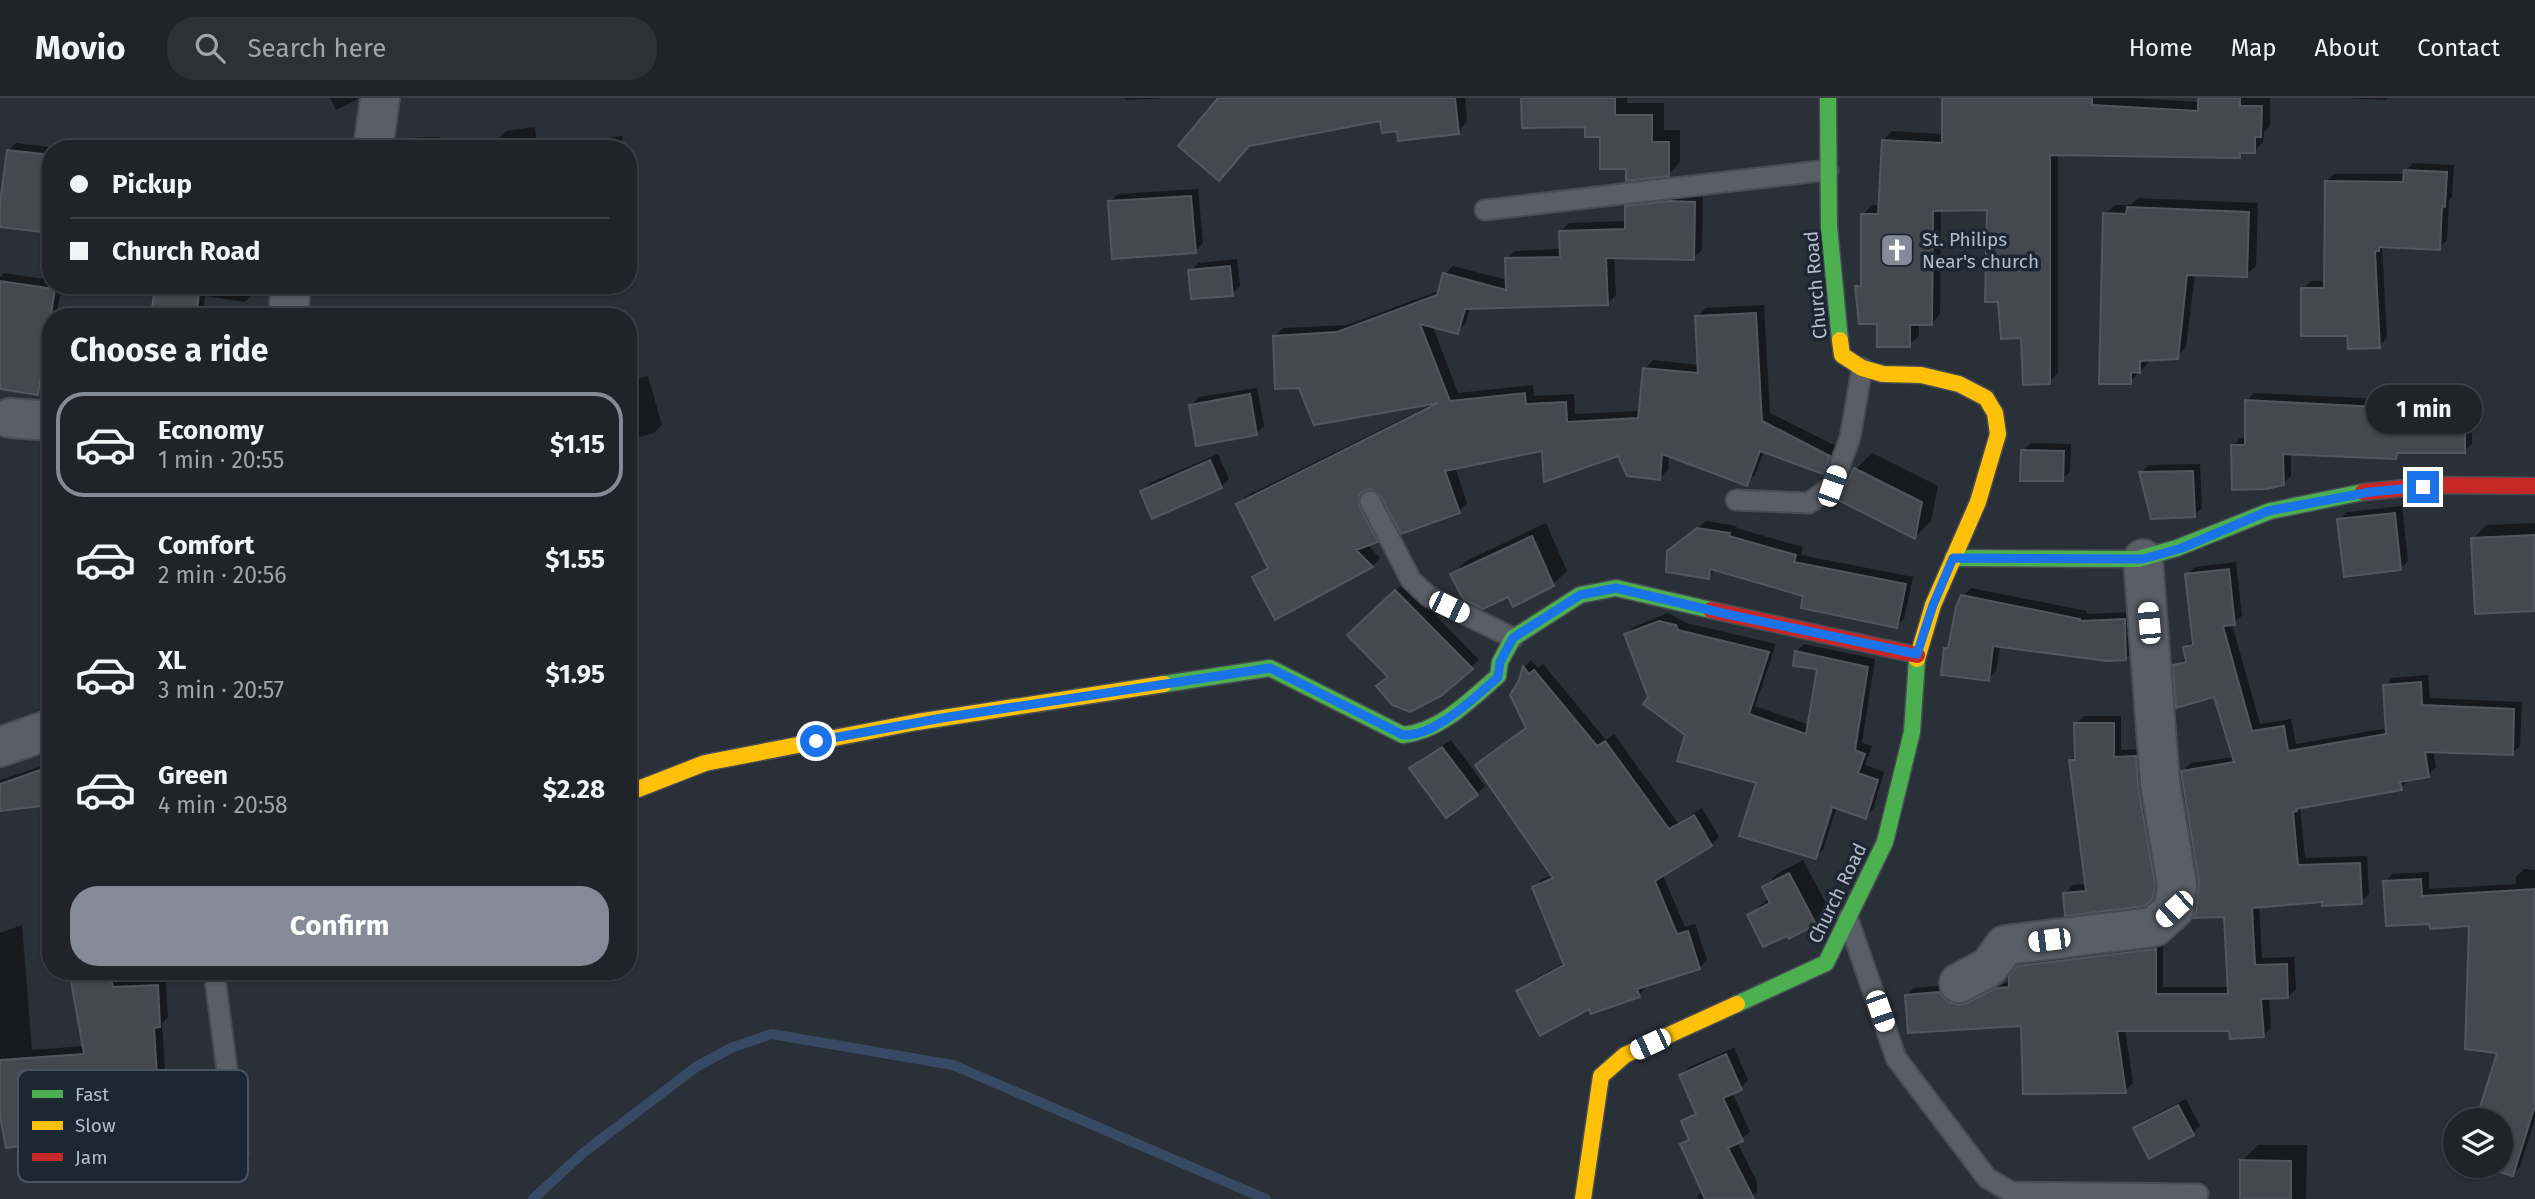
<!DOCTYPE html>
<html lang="en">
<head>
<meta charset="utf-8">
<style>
	:root { --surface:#20242a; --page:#2d3036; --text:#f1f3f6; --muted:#a2a4a8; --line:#3d4147; --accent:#848b96 }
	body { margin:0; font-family:"Fira Sans",sans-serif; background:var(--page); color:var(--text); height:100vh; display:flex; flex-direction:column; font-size:26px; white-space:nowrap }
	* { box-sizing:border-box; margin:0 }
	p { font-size:23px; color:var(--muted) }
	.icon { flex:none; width:38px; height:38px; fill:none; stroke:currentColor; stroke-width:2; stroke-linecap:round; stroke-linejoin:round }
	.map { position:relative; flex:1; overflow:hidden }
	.sheet { position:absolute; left:42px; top:210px; width:595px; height:672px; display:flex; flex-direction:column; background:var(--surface); border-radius:28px; box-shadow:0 2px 5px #0004,0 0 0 2px var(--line) }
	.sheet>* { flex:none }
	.banner { position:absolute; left:42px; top:42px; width:595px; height:154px; border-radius:28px; box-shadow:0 2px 5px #0004,0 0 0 2px var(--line); display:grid; align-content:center; height:154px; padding:0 28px; background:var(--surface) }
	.tools { position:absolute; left:2443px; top:1010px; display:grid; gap:14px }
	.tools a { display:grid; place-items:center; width:70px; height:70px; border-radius:50%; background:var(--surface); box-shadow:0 2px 5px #0004,0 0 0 2px var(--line); font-size:35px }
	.end { position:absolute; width:32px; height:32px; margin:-16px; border:9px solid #1a73e8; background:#fff; box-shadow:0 0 0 4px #fff }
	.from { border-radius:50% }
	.bubble { position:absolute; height:49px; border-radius:24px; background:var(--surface); box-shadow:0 2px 5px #0004,0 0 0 2px var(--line); font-size:23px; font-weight:700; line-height:49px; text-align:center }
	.car { position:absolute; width:21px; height:42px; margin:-21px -10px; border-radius:9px; box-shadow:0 0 5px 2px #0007; background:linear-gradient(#fff 24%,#345 0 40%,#fff 0 76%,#345 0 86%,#fff 0) }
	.banner b { display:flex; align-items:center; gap:24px; height:66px; font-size:26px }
	.banner b+b { border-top:2px solid var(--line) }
	.banner i { width:18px; height:18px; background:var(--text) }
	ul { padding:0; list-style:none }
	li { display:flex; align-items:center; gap:21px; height:105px; margin:0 14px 10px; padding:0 14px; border:4px solid transparent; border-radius:28px }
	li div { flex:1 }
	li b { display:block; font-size:26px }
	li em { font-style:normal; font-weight:700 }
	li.current { border-color:var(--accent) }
	li>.icon { width:63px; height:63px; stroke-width:1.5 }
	h2 { padding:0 28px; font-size:32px; line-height:84px }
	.primary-button { display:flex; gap:14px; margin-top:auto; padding:14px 28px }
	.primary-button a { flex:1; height:80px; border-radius:28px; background:var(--accent); color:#fff; font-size:28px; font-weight:700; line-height:80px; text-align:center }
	header { display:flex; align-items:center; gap:42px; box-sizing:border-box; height:98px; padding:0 35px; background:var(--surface); border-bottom:2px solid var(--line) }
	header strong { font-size:33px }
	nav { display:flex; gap:38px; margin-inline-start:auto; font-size:24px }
	.search { width:490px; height:63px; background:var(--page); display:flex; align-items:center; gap:18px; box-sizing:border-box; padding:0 24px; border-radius:28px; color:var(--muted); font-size:26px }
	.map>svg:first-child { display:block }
</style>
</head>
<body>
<header>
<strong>Movio</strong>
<div class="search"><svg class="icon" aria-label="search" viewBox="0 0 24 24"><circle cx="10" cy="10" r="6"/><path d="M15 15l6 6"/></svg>Search here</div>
<nav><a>Home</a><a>Map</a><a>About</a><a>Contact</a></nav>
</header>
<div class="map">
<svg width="2535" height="1101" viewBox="0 0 2535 1101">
	<rect width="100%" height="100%" fill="#2a3038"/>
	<!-- shadow -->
	<g fill="#0007" fill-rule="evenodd">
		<polygon points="330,0 360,0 336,12"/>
		<polygon points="1125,0 1167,0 1125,2"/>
		<polygon points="1231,0 1465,0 1467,24 1458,34 1398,31 1382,21"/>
		<polygon points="1523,0 1627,0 1627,5 1664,5 1664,32 1680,32 1680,64 1668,77 1628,69 1601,37 1587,27"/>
		<polygon points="1944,0 2128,0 2200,4 2200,0 2270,0 2270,28 2264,34 2263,44 2254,54 2244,54 2240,58 2058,55 2058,275 2049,284 2022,238 1989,110 1941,111 1940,216 1931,226 1919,225 1919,238 1909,247 1879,225 1857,188 1863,183 1863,117 1872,107 1880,108 1883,42 1892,33 1940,36 1944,41"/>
		<polygon points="2349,0 2388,0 2386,2"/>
		<polygon points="535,29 537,49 622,38 623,51 499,51 498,41 506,33"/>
		<polygon points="440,39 440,51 396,51 405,40"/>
		<polygon points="359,42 360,51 310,50 318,43"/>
		<polygon points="16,45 66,51 51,51 51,134 0,127 8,53"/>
		<polygon points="2413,65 2454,67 2452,99 2449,102 2447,142 2439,150 2382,148 2387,240 2379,248 2349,236 2303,191 2311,183 2326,183 2326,83 2334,76 2405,76 2405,73"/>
		<polygon points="1198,91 1203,145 1195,153 1110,104 1118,96"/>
		<polygon points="1703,96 1702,152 1693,160 1614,158 1616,197 1607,206 1470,209 1466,225 1458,234 1432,227 1458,295 1533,287 1534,298 1574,296 1575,316 1640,313 1645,271 1653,262 1699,267 1697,219 1706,210 1764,207 1770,315 1838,349 1831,366 1823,374 1764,353 1755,377 1747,386 1669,357 1668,372 1659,380 1619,356 1544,351 1455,369 1467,405 1459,413 1368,390 1367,400 1385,434 1377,443 1367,446 1380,460 1372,468 1276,520 1254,479 1268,468 1238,406 1246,398 1432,306 1300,289 1275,238 1283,230 1347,227 1441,192 1445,176 1453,168 1507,182 1507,161 1515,153 1561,151 1561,133 1569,125 1627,123 1627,109 1636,100"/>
		<polygon points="2138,100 2258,105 2256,168 2246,177 2195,175 2186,249 2177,259 2149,261 2149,264 2130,284 2105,116 2115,107 2131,107"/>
		<polygon points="1237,161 1240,188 1232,196 1190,173 1198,165"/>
		<polygon points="4,175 51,182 51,187 62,187 56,219 51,219 51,254 45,287 37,295 0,289 0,179"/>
		<polygon points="157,187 254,187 253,196 245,204 205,198 202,219 152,219"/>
		<polygon points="588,210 589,219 507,219"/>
		<polygon points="648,278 662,327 654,335 628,342 628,284"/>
		<polygon points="1257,290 1264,328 1256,336 1191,307 1199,299"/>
		<polygon points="2254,295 2406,302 2405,310 2472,310 2472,346 2464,353 2401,353 2396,359 2291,355 2291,378 2283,386 2233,348 2240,340 2246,340 2246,303"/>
		<polygon points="2031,345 2071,346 2070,374 2062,381 2023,353"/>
		<polygon points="1872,355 1938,388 1931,423 1915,439 1856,371"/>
		<polygon points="1218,356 1229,381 1221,389 1142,393 1150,385"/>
		<polygon points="2200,366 2202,410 2194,417 2141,375 2149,367"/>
		<polygon points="2402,408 2408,463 2400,471 2339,422 2347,414"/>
		<polygon points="1706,423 1737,428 1736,430 1803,449 1801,457 1913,479 1904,521 1896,528 1805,497 1716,471 1708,479 1677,445"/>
		<polygon points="1546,425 1567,473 1553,486 1509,497 1452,477 1466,463"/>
		<polygon points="2535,425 2535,511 2473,441 2486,427"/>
		<polygon points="2236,464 2242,518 2232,526 2260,626 2291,621 2296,646 2388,630 2385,588 2392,580 2428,577 2430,600 2522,604 2520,648 2512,655 2433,652 2436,669 2428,677 2409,682 2401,690 2300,708 2305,760 2367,758 2369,796 2361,804 2324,802 2259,807 2262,860 2294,859 2296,891 2288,899 2269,899 2271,930 2263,938 2231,931 2125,931 2133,985 2125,993 2023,926 1906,898 1914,890 1948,887 1968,900 2011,883 2018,869 2027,860 2163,844 2163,889 2229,889 2225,817 2197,814 2200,784 2183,673 2191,665 2234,659 2215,597 2175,568 2187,559 2185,550 2193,542 2187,477 2195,469"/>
		<polygon points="1404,485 1479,562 1428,604 1389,578 1350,537"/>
		<polygon points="1971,490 2087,513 2087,516 2132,514 2133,553 2125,561 2000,547 1996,573 1988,581 1945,551 1951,546 1963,498"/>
		<path d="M1668,515l18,10 90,21 -21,62 55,19 9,-57 -23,-16 8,-8 71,15 -13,84 10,3 -7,19 19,7 -11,37 -7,8 -29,-11 -14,44 -8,7 -57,-75 -71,-48 -37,-37 -24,-62 7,-8zM1833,700l4,1 -17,52h-3z"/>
		<polygon points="1531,562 1538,570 1543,566 1606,642 1614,636 1678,725 1702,710 1719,739 1711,747 1663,777 1685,829 1695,826 1707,862 1699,870 1645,887 1646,889 1639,897 1590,908 1518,893 1526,886 1565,864 1534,790 1541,782 1553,777 1477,667 1527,629 1521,583 1524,569"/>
		<polygon points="2084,618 2121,618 2121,652 2143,651 2161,791 2144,806 2065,795 2073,787 2087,786 2070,663 2077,656 2076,626"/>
		<polygon points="1451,642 1485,688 1477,696 1411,670 1419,662"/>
		<polygon points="51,665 51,710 41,713 40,706 0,712 0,682"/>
		<polygon points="1803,762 1829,811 1815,825 1788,835 1749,817 1769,800 1764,790 1777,776"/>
		<polygon points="2524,771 2535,772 2535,1021 2520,1069 2512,1076 2484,1068 2501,1068 2501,1022 2478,1022 2500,954 2471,827 2431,824 2385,784 2392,776 2429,774 2429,791 2516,786 2516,779"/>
		<polygon points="22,827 32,952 84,948 71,873 165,873 168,919 162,925 167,1003 196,998 206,1055 198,1064 163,1052 103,986 50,989 57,1033 48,1041 0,1012 0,835"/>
		<polygon points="1734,950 1748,982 1741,990 1732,994 1750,1034 1737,1044 1757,1084 1757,1094 1750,1101 1699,1101 1697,1098 1703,1093 1682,1047 1690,1039 1683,1024 1697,1013 1681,977 1689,969"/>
		<polygon points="2186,1001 2200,1028 2192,1036 2135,1031 2143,1023"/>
		<polygon points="2258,1047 2307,1047 2306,1101 2242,1101 2242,1063"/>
	</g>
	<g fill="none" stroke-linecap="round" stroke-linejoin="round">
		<!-- stream -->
		<polyline stroke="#384963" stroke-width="10" points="533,1101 583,1055 696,969 731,950 771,936 953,967 1266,1101"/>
	</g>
	<!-- building -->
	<g fill="#444950" stroke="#52575f" stroke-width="2">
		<polygon points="1218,0 1455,0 1459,36 1398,43 1397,33 1382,35 1380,23 1249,48 1219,83 1178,48"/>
		<polygon points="1521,0 1615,0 1615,17 1652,17 1652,44 1669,44 1669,78 1626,83 1626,71 1600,71 1600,39 1585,39 1585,29 1522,30"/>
		<polygon points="1942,0 2092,0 2092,7 2198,13 2198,0 2240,0 2240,8 2262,8 2261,39 2255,39 2255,55 2240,55 2240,60 2050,57 2050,286 2023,287 2021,240 2001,241 1998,204 1985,204 1987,112 1933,113 1932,227 1910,227 1910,249 1877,249 1877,226 1859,226 1855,188 1861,188 1861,116 1878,116 1882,42 1942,45"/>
		<polygon points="7,52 51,57 51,135 0,129 0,105"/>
		<polygon points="2404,72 2447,74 2445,109 2442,108 2440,152 2379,149 2379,153 2375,153 2380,250 2348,251 2347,238 2301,238 2301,190 2324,190 2325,83 2403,84"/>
		<polygon points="1191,98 1196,155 1112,161 1108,103"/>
		<polygon points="1669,103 1695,104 1694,162 1606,160 1608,207 1465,211 1458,236 1420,226 1450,303 1525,295 1526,306 1566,304 1567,324 1638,320 1643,270 1698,275 1695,218 1756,215 1762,323 1830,358 1823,376 1760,353 1747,388 1662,356 1660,382 1627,378 1618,358 1544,384 1542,353 1445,373 1460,415 1401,436 1380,397 1371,391 1365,392 1359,397 1359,408 1378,444 1356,452 1373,469 1275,522 1252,479 1268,470 1236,406 1438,305 1314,327 1299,290 1275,291 1273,238 1337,234 1437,197 1443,175 1506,192 1505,160 1560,159 1559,133 1625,131 1625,108"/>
		<polygon points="2127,109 2249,114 2247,179 2187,177 2178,261 2140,263 2140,275 2131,274 2131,286 2099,286 2103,115 2126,116"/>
		<polygon points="1230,168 1233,198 1191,201 1188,172"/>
		<polygon points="0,183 55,191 38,297 0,291"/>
		<polygon points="155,187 200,187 196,219 151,219"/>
		<polygon points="1250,296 1257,337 1196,348 1189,307"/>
		<polygon points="2245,302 2399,310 2398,317 2465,317 2465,355 2397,355 2396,361 2283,356 2284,387 2267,391 2232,392 2231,347 2245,347"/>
		<polygon points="2021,352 2064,353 2063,383 2020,383"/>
		<polygon points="1210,362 1222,390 1152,421 1140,393"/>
		<polygon points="1854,370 1922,404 1915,441 1838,402"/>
		<polygon points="2193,373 2195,419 2151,421 2139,374"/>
		<polygon points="2395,415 2401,472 2344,479 2337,421"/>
		<polygon points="1697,430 1730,435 1729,438 1796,457 1794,464 1906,486 1897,530 1801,510 1803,498 1710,471 1709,481 1666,474 1667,453"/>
		<polygon points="2535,437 2535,513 2475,516 2471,440"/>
		<polygon points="1532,438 1554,488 1513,509 1508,499 1483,511 1463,501 1450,476"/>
		<polygon points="2229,471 2235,527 2223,528 2252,633 2284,628 2288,653 2386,636 2383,587 2421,584 2422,607 2514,611 2513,657 2425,654 2429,679 2400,684 2402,692 2296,711 2297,713 2293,714 2298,767 2360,765 2362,806 2322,808 2322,804 2252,810 2255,867 2287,866 2288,900 2261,901 2264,939 2230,941 2229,933 2117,933 2126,995 2023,996 2021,928 1908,935 1905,897 1939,894 1948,904 1959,907 1969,904 1996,890 2009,889 2009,879 2017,868 2156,851 2156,896 2228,896 2224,819 2192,820 2196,814 2199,784 2181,673 2234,664 2214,599 2176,610 2173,567 2186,564 2183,549 2193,547 2185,476"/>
		<polygon points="1395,492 1473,571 1441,598 1410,614 1392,607 1376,588 1388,579 1347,537"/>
		<polygon points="1961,497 2080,521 2080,523 2125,521 2126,562 2107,563 1993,548 1989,583 1941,577 1944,550 1948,550 1956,509"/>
		<polygon points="1659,523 1676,527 1678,532 1769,554 1749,616 1806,636 1817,571 1793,568 1795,553 1868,569 1855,652 1865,656 1858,675 1878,682 1866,721 1832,709 1816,761 1739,738 1756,685 1677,663 1685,637 1643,606 1648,599 1624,536"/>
		<polygon points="1523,568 1529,576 1534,572 1597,648 1605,643 1669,731 1694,717 1712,748 1655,783 1677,836 1688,833 1700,871 1637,891 1640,899 1591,916 1589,911 1540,938 1516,893 1564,867 1532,789 1553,780 1475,667 1526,630 1510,597 1519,582"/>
		<polygon points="2074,625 2114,625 2114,659 2136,658 2138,688 2155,787 2153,800 2145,808 2065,818 2063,795 2086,793 2069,662 2075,662"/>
		<polygon points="1442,649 1478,697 1446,720 1409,670"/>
		<polygon points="40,672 51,707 0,713 0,686"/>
		<polygon points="1789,775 1816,826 1789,841 1787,838 1763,849 1747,817 1770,805 1762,789"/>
		<polygon points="2421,781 2422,798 2535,791 2535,1007 2513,1078 2478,1068 2501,1068 2501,1022 2476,1022 2497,955 2465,951 2469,828 2430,831 2429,826 2386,828 2383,783"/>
		<polygon points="110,876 113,889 158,887 160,929 154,930 159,1011 188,1005 199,1065 164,1071 161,1054 115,1062 101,988 41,992 49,1043 6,1050 0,1018 0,962 84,956 71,883"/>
		<polygon points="1726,956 1742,992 1723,1000 1743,1043 1728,1050 1754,1101 1705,1101 1680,1046 1689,1042 1681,1023 1696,1016 1679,977"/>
		<polygon points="2178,1007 2194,1037 2149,1061 2133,1030"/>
		<polygon points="2240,1062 2291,1063 2291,1101 2240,1101"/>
	</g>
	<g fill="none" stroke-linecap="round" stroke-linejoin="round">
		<!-- lane casing -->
		<g stroke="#484c53" stroke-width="23">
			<g id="lane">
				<polyline points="1485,112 1828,72"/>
				<polyline points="1736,402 1809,405 1832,388 1850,340 1862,270"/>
				<polyline points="1370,403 1411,482 1428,498 1513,540"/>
				<polyline points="1848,821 1896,960 1987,1080 2011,1094 2198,1096"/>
				<polyline points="214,873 238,1056"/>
			</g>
		</g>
		<!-- street casing -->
		<g stroke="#484c53" stroke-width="42">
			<g id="street">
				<polyline points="373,51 380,0"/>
				<polyline points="288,219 291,187"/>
				<polyline points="10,320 51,323"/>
				<polyline points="0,649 51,631"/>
				<polyline points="1959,885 1989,869 2005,847 2154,829 2174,811 2177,787 2160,685 2143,461"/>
			</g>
		</g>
		<!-- fast casing -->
		<g stroke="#484c53" stroke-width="19">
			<g id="fast">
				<polyline points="1828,0 1829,129 1840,242"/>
				<polyline points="1953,460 2138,461 2177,450 2270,413 2363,394"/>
				<path d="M1164,586l106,-16 133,67c38,-4 67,-35 95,-59l2,-14 13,-24 67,-43 36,-7 95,22"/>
				<polyline points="1737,906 1826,865 1885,744 1912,634 1917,561"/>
			</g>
		</g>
		<!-- slow casing -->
		<g stroke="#484c53" stroke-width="19">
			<g id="slow">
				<polyline points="1840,242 1842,257 1862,270 1883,276 1921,277 1959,286 1986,300 1995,315 1998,336 1978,404 1933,507 1917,561"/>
				<polyline points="628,695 705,665 917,624 1164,586"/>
				<polyline points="1583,1101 1601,978 1625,957 1737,906"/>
			</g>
		</g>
		<!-- jam casing -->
		<g stroke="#484c53" stroke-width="19">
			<g id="jam">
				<polyline points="2363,394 2435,387 2535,388"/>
				<polyline points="1711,512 1917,557"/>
			</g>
		</g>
		<!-- lane -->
		<use href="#lane" stroke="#5a5e66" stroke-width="19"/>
		<!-- street -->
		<use href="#street" stroke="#5a5e66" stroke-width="38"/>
		<!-- fast -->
		<use href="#fast" stroke="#4caf50" stroke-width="16"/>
		<!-- slow -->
		<use href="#slow" stroke="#ffc107" stroke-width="16"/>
		<!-- jam -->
		<use href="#jam" stroke="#c62828" stroke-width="16"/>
	</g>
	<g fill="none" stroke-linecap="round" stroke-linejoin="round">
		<!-- route -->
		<path stroke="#1a73e8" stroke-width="9" d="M816,643l126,-23 328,-50 133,67c32,2 72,-38 95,-58l2,-15 13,-24 67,-43 36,-7 115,27 186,39 16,-49 20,-47 190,1 39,-11 86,-37 102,-19 53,-5"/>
	</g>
	<!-- icons -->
	<defs>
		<g id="church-square" transform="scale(1.75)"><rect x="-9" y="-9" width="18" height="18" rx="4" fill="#848b96" stroke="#1d2633"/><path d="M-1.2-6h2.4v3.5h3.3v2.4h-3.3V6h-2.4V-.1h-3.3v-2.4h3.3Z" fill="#fff"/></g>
	</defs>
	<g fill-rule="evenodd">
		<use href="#church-square" x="1897" y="152"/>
	</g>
	<g text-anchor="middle" stroke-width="7" stroke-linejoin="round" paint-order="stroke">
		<!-- poi labels -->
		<g font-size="19" fill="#b4bcc9" stroke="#1d2633" text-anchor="start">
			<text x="1922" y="148">St. Philips<tspan x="1922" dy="22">Near's church</tspan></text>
		</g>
		<!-- street labels -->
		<g font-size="19" fill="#b4bcc9" stroke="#1d2633">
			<text transform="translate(1815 187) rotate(-95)" y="7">Church Road</text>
			<text transform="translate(1837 795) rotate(-64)" y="7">Church Road</text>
		</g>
	</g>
	<!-- legend -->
	<rect x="18" y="972" width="230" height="112" rx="10" fill="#1d2633" stroke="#4a5360" stroke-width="2"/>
	<rect x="32" y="992" width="31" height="8" fill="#4caf50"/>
	<rect x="32" y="1023" width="31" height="9" fill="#ffc107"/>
	<rect x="32" y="1055" width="31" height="8" fill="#c62828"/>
	<g font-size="19" fill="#b4bcc9">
		<text x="75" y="1003">Fast</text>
		<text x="75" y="1034">Slow</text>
		<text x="75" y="1066">Jam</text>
	</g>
</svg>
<div class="tools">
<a><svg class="icon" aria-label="layers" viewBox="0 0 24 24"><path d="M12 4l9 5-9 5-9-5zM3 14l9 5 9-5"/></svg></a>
</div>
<i class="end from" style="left:816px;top:643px"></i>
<i class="end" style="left:2423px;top:389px"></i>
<div class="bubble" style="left:2366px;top:287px;width:116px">1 min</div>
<i class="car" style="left:1832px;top:388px;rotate:19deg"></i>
<i class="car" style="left:1449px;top:509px;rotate:116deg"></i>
<i class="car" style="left:2149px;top:525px;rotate:355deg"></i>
<i class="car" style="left:2174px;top:811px;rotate:227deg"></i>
<i class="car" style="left:2049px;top:842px;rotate:263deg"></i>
<i class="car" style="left:1880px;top:913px;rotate:161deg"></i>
<i class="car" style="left:1650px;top:946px;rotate:245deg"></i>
<div class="banner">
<b><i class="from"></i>Pickup</b>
<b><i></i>Church Road</b>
</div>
<section class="sheet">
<h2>Choose a ride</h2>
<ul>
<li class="current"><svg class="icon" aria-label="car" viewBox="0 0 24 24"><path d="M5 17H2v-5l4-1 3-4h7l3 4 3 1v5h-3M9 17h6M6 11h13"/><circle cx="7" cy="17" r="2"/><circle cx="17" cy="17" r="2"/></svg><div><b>Economy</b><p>1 min · 20:55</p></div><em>$1.15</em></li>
<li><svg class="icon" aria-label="car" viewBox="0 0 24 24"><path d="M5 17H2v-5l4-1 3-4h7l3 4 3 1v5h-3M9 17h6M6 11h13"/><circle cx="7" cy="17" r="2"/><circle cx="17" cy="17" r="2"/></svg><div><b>Comfort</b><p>2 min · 20:56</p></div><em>$1.55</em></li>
<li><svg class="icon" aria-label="car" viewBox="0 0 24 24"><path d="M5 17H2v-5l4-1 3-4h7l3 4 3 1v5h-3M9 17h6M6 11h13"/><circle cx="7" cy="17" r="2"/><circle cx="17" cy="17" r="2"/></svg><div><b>XL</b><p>3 min · 20:57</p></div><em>$1.95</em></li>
<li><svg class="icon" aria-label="car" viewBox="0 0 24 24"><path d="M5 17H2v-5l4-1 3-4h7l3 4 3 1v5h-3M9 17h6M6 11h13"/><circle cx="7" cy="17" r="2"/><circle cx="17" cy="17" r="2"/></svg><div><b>Green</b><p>4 min · 20:58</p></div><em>$2.28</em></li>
</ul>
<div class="primary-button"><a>Confirm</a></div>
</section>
</div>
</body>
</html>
